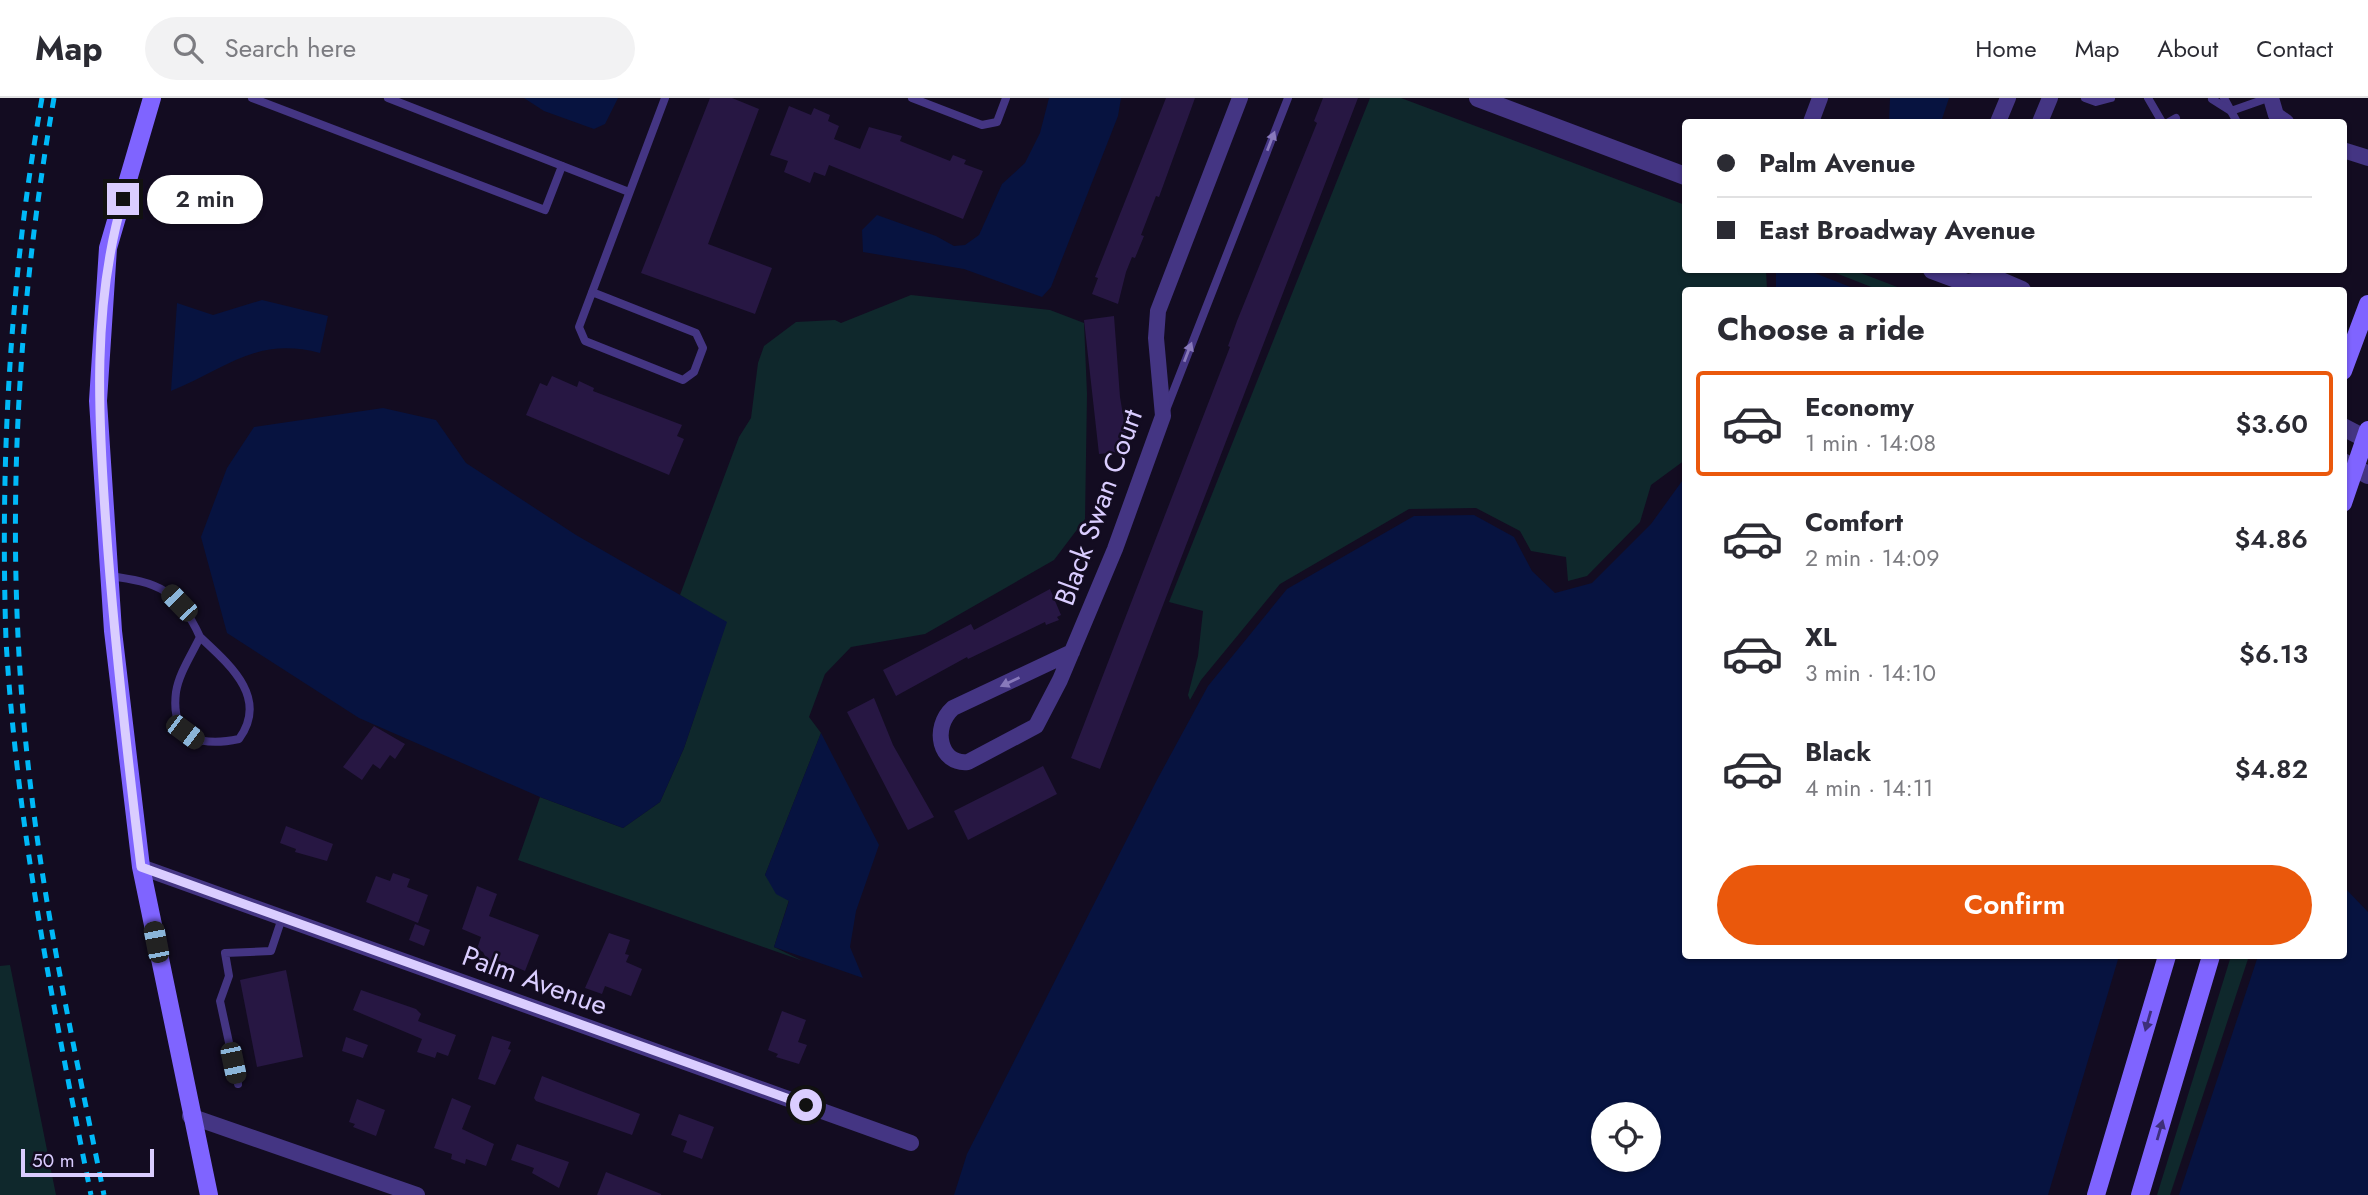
<!DOCTYPE html>
<html lang="en">
<head>
<meta charset="utf-8">
<style>
	:root { --surface:#fff; --page:#f2f2f3; --text:#2b2b33; --muted:#7c7c81; --line:#e1e1e2; --accent:#ea580c }
	body { margin:0; font-family:Jost,sans-serif; background:var(--page); color:var(--text); height:100vh; display:flex; flex-direction:column; font-size:26px; white-space:nowrap }
	* { box-sizing:border-box; margin:0 }
	p { font-size:23px; color:var(--muted) }
	.icon { flex:none; width:38px; height:38px; fill:none; stroke:currentColor; stroke-width:2; stroke-linecap:round; stroke-linejoin:round }
	.map { position:relative; flex:1; overflow:hidden }
	.drawer { position:absolute; left:1682px; top:189px; width:665px; height:672px; display:flex; flex-direction:column; background:var(--surface); border-radius:7px; box-shadow:0 2px 5px #0004 }
	.drawer>* { flex:none }
	.hud { position:absolute; left:1682px; top:21px; width:665px; height:154px; border-radius:7px; box-shadow:0 2px 5px #0004; display:grid; align-content:center; height:154px; padding:0 35px; background:var(--surface) }
	.controls { position:absolute; left:1591px; top:1004px; display:grid; gap:14px }
	.controls a { display:grid; place-items:center; width:70px; height:70px; border-radius:50%; background:var(--surface); box-shadow:0 2px 5px #0004; font-size:35px }
	.scale { position:absolute; left:21px; bottom:18px; width:133px; box-sizing:border-box; padding-left:7px; border:4px solid #dacdff; border-top:0; font-size:19px; line-height:24px; white-space:nowrap; color:#dacdff; -webkit-text-stroke:5px #130c21; paint-order:stroke }
	.end { position:absolute; width:32px; height:32px; margin:-16px; border:9px solid #dacdff; background:#111; box-shadow:0 0 0 4px #111 }
	.from { border-radius:50% }
	.bubble { position:absolute; height:49px; border-radius:24px; background:var(--surface); box-shadow:0 2px 5px #0004; font-size:23px; font-weight:600; line-height:49px; text-align:center }
	.car { position:absolute; width:21px; height:42px; margin:-21px -10px; border-radius:9px; box-shadow:0 0 5px 2px #0007; background:linear-gradient(#222 24%,#8ab4d8 0 40%,#222 0 76%,#8ab4d8 0 86%,#222 0) }
	.hud b { display:flex; align-items:center; gap:24px; height:66px; font-size:26px }
	.hud b+b { border-top:2px solid var(--line) }
	.hud i { width:18px; height:18px; background:var(--text) }
	ul { padding:0; list-style:none }
	li { display:flex; align-items:center; gap:21px; height:105px; margin:0 14px 10px; padding:0 21px; border:4px solid transparent; border-radius:7px }
	li div { flex:1 }
	li b { display:block; font-size:26px }
	li em { font-style:normal; font-weight:600 }
	li.on { border-color:var(--accent) }
	li>.icon { width:63px; height:63px; stroke-width:1.5 }
	h2 { padding:0 35px; font-size:32px; line-height:84px }
	.primary-button { display:flex; gap:14px; margin-top:auto; padding:14px 35px }
	.primary-button a { flex:1; height:80px; border-radius:42px; background:var(--accent); color:#fff; font-size:28px; font-weight:600; line-height:80px; text-align:center }
	header { display:flex; align-items:center; gap:42px; box-sizing:border-box; height:98px; padding:0 35px; background:var(--surface); border-bottom:2px solid var(--line) }
	header strong { font-size:33px }
	nav { display:flex; gap:38px; margin-inline-start:auto; font-size:24px }
	.search { width:490px; height:63px; background:var(--page); display:flex; align-items:center; gap:18px; box-sizing:border-box; padding:0 24px; border-radius:38px; color:var(--muted); font-size:26px }
	.map>svg:first-child { display:block }
</style>
</head>
<body>
<header>
<strong>Map</strong>
<div class="search"><svg class="icon" aria-label="search" viewBox="0 0 24 24"><circle cx="10" cy="10" r="6"/><path d="M15 15l6 6"/></svg>Search here</div>
<nav><a>Home</a><a>Map</a><a>About</a><a>Contact</a></nav>
</header>
<div class="map">
<svg width="2368" height="1097" viewBox="0 0 2368 1097">
	<rect width="100%" height="100%" fill="#130c21"/>
	<!-- green -->
	<g fill="#0f282c">
		<polygon points="1370,0 1401,0 1685,107 1685,172 1766,172 1767,192 1685,192 1685,362 1651,387 1640,424 1587,478 1568,483 1566,459 1531,453 1520,433 1476,410 1409,411 1280,486 1201,582 1190,602 1188,597 1198,558 1203,513 1169,504"/>
		<polygon points="1828,172 1853,172 1905,192 1879,192"/>
		<polygon points="911,197 1050,212 1084,225 1087,296 1085,421 1054,462 925,536 851,549 825,576 809,619 821,635 765,777 789,802 774,849 803,863 518,762 540,699 623,730 660,704 684,650 726,525 680,497 739,339 751,320 758,265 764,248 796,224 835,222 841,225"/>
		<polygon points="2231,858 2249,858 2170,1097 2157,1097"/>
		<polygon points="10,867 56,1097 0,1097 0,868"/>
	</g>
	<!-- water -->
	<g fill="#071340" fill-rule="evenodd">
		<polygon points="524,0 618,0 605,26 594,31 544,13"/>
		<polygon points="1049,0 1121,0 1118,18 1051,189 1042,199 964,171 863,154 862,132 877,117 936,138 954,148 965,147 979,137 1002,86 1025,65 1040,35"/>
		<polygon points="1890,0 1949,0 1941,24 1889,24"/>
		<polygon points="1776,172 1807,172 1858,192 1776,192"/>
		<path d="M262,202l66,16 -8,37c-64,-17 -94,16 -149,38l6,-88 36,12z"/>
		<polygon points="383,310 436,322 466,365 576,437 727,524 684,650 660,704 623,730 540,699 359,620 227,535 201,439 227,370 254,329"/>
		<path d="M1685,379v479h434l-71,239h-1094l13,-41 191,-376 50,-92 79,-97 127,-73 60,-1 40,22 18,34 23,22 37,-10 59,-59zM1603,1017h45v45h-45z"/>
		<polygon points="821,635 879,747 856,813 850,849 863,880 774,849 789,803 776,796 765,777"/>
		<polygon points="2343,788 2368,814 2368,1097 2179,1097 2258,858 2343,858"/>
	</g>
	<!-- building -->
	<g fill="#271743">
		<polygon points="710,0 732,0 759,11 708,146 772,170 755,216 641,175"/>
		<polygon points="1166,0 1195,0 1159,99 1156,98 1141,137 1144,138 1135,160 1132,159 1126,174 1118,206 1092,196 1098,180 1095,179"/>
		<polygon points="1323,0 1358,0 1100,671 1071,660 1230,249 1228,248 1237,223 1317,25 1314,23"/>
		<polygon points="789,8 811,17 814,10 830,17 828,23 839,28 834,41 860,51 869,29 902,38 900,43 950,63 953,57 966,62 964,66 983,73 963,121 829,67 825,78 814,74 810,85 784,74 788,63 770,57"/>
		<polygon points="1114,218 1120,299 1129,353 1099,356 1084,222"/>
		<polygon points="552,278 577,289 579,283 594,290 593,293 682,327 677,338 684,341 669,377 526,317 540,285 547,288"/>
		<polygon points="1050,491 1061,517 1057,519 1059,522 1046,527 1045,524 968,561 967,559 896,598 883,572 971,526 974,532"/>
		<polygon points="874,600 893,647 934,719 908,732 847,614"/>
		<polygon points="374,628 405,646 395,661 390,657 380,671 373,666 362,682 343,669"/>
		<polygon points="1043,668 1057,696 968,742 954,713"/>
		<polygon points="286,728 333,746 327,763 295,754 296,751 280,745"/>
		<polygon points="393,775 410,781 407,789 428,797 418,825 366,804 376,778 390,783"/>
		<polygon points="477,788 497,796 489,818 539,837 525,873 502,863 495,867 488,864 483,854 477,851 481,839 462,831"/>
		<polygon points="415,826 430,832 424,848 409,842"/>
		<polygon points="609,835 630,842 625,856 629,857 626,864 642,871 631,898 605,888 602,896 585,890"/>
		<polygon points="286,872 303,959 257,969 240,882"/>
		<polygon points="361,892 416,911 421,916 418,923 456,937 448,958 437,954 435,960 417,954 422,941 353,912"/>
		<polygon points="782,913 806,922 798,944 807,947 799,966 776,959 778,956 768,952"/>
		<polygon points="492,938 511,944 508,951 511,952 495,987 478,981"/>
		<polygon points="346,939 368,947 363,960 342,953"/>
		<polygon points="542,978 640,1016 632,1037 536,1003 534,1000"/>
		<polygon points="452,1000 471,1008 462,1031 494,1046 486,1068 466,1061 465,1066 451,1061 452,1056 434,1050"/>
		<polygon points="357,1001 385,1012 376,1038 353,1029 355,1026 349,1024"/>
		<polygon points="679,1016 714,1029 702,1061 683,1054 687,1043 671,1037"/>
		<polygon points="517,1046 569,1064 559,1090 532,1075 534,1070 511,1062"/>
		<polygon points="606,1074 661,1096 661,1097 597,1097"/>
	</g>
	<g fill="none" stroke-linecap="round" stroke-linejoin="round">
		<!-- service -->
		<g stroke="#443583" stroke-width="8">
			<polyline points="252,0 545,112 562,68"/>
			<polyline points="388,0 629,94"/>
			<polyline points="912,0 982,27 997,24 1006,0"/>
			<polyline points="2085,0 2096,4 2111,0"/>
			<polyline points="2148,0 2162,24"/>
			<polyline points="2224,0 2231,13 2268,0"/>
			<polyline points="2212,1 2231,13 2237,24"/>
			<polyline points="2169,24 2176,20"/>
			<polyline points="592,194 696,235 703,250 694,274 683,282 585,243 579,229 665,0"/>
			<polyline points="1166,312 1288,0"/>
			<path d="M109,478c48,6 70,14 91,61 -8,17 -21,36 -24,55 -6,48 26,55 63,47 30,-41 -9,-74 -39,-102"/>
			<polyline points="238,986 220,903 229,878 225,855 271,853 282,820"/>
		</g>
		<!-- minor -->
		<g stroke="#443583" stroke-width="16">
			<polyline points="2271,0 2276,17 2286,24"/>
			<polyline points="1811,24 1820,0"/>
			<polyline points="1998,24 2008,0"/>
			<polyline points="2040,24 2050,0"/>
			<polyline points="2343,52 2368,60"/>
			<path d="M1072,554l-119,56c-22,20 -13,57 15,54l68,-36 24,-46 55,-131 48,-133 -7,-78 2,-27 82,-213"/>
			<polyline points="141,769 911,1045"/>
			<polyline points="190,1018 417,1097"/>
		</g>
		<!-- tertiary -->
		<g stroke="#443583" stroke-width="18">
			<polyline points="1478,0 1685,78"/>
			<polyline points="1932,172 1967,185 1994,180 2022,192"/>
			<polyline points="2343,329 2368,342"/>
			<polyline points="2343,364 2368,377"/>
		</g>
		<!-- secondary -->
		<g stroke="#7f64ff" stroke-width="18">
			<polyline points="152,0 108,150 98,303 113,533 141,769 209,1097"/>
			<polyline points="2343,273 2368,206"/>
			<polyline points="2343,405 2368,332"/>
			<polyline points="2096,1097 2167,858"/>
			<polyline points="2140,1097 2211,858"/>
		</g>
		<!-- rail -->
		<g stroke="#00b9f8" stroke-width="5" stroke-dasharray="10 9" stroke-linecap="butt">
			<path d="M42,0c-32,178 -42,362 -36,542 11,188 48,371 85,555"/>
			<path d="M54,0c-40,228 -51,462 -23,692 16,136 46,271 73,405"/>
		</g>
	</g>
	<!-- one-way arrows -->
	<defs><path id="oneway-solid" d="M-6-.8H1V-3.2L6.5 0L1 3.2V.8H-6Z" transform="scale(1.75)"/></defs>
	<g fill="#8879bb">
		<use href="#oneway-solid" transform="translate(1271 43) rotate(-69)"/>
		<use href="#oneway-solid" transform="translate(1188 254) rotate(-69)"/>
		<use href="#oneway-solid" transform="translate(1010 584) rotate(155)"/>
	</g>
	<g fill="#3e2f7a">
		<use href="#oneway-solid" transform="translate(2148 923) rotate(106)"/>
		<use href="#oneway-solid" transform="translate(2160 1032) rotate(-74)"/>
	</g>
	<g fill="none" stroke-linecap="round" stroke-linejoin="round">
		<!-- route -->
		<path stroke="#dacdff" stroke-width="9" d="M123,101c-31,106 -25,217 -17,326 8,114 21,228 35,342l665,238"/>
	</g>
	<g text-anchor="middle" stroke-width="5" stroke-linejoin="round" paint-order="stroke">
		<!-- street labels -->
		<g font-size="28" fill="#dacdff" stroke="#130c21">
			<text transform="translate(1098 409) rotate(-70)" y="10">Black Swan Court</text>
			<text transform="translate(535 882) rotate(20)" y="10">Palm Avenue</text>
		</g>
	</g>
</svg>
<div class="controls">
<a><svg class="icon" aria-label="locate" viewBox="0 0 24 24"><circle cx="12" cy="12" r="6"/><path d="M12 2v4M12 18v4M2 12h4M18 12h4"/></svg></a>
</div>
<div class="scale">50 m</div>
<i class="end from" style="left:806px;top:1007px"></i>
<i class="end" style="left:123px;top:101px"></i>
<div class="bubble" style="left:147px;top:77px;width:116px">2 min</div>
<i class="car" style="left:179px;top:505px;rotate:316deg"></i>
<i class="car" style="left:185px;top:634px;rotate:127deg"></i>
<i class="car" style="left:156px;top:844px;rotate:349deg"></i>
<i class="car" style="left:233px;top:965px;rotate:168deg"></i>
<div class="hud">
<b><i class="from"></i>Palm Avenue</b>
<b><i></i>East Broadway Avenue</b>
</div>
<section class="drawer">
<h2>Choose a ride</h2>
<ul>
<li class="on"><svg class="icon" aria-label="car" viewBox="0 0 24 24"><path d="M5 17H2v-5l4-1 3-4h7l3 4 3 1v5h-3M9 17h6M6 11h13"/><circle cx="7" cy="17" r="2"/><circle cx="17" cy="17" r="2"/></svg><div><b>Economy</b><p>1 min · 14:08</p></div><em>$3.60</em></li>
<li><svg class="icon" aria-label="car" viewBox="0 0 24 24"><path d="M5 17H2v-5l4-1 3-4h7l3 4 3 1v5h-3M9 17h6M6 11h13"/><circle cx="7" cy="17" r="2"/><circle cx="17" cy="17" r="2"/></svg><div><b>Comfort</b><p>2 min · 14:09</p></div><em>$4.86</em></li>
<li><svg class="icon" aria-label="car" viewBox="0 0 24 24"><path d="M5 17H2v-5l4-1 3-4h7l3 4 3 1v5h-3M9 17h6M6 11h13"/><circle cx="7" cy="17" r="2"/><circle cx="17" cy="17" r="2"/></svg><div><b>XL</b><p>3 min · 14:10</p></div><em>$6.13</em></li>
<li><svg class="icon" aria-label="car" viewBox="0 0 24 24"><path d="M5 17H2v-5l4-1 3-4h7l3 4 3 1v5h-3M9 17h6M6 11h13"/><circle cx="7" cy="17" r="2"/><circle cx="17" cy="17" r="2"/></svg><div><b>Black</b><p>4 min · 14:11</p></div><em>$4.82</em></li>
</ul>
<div class="primary-button"><a>Confirm</a></div>
</section>
</div>
</body>
</html>
